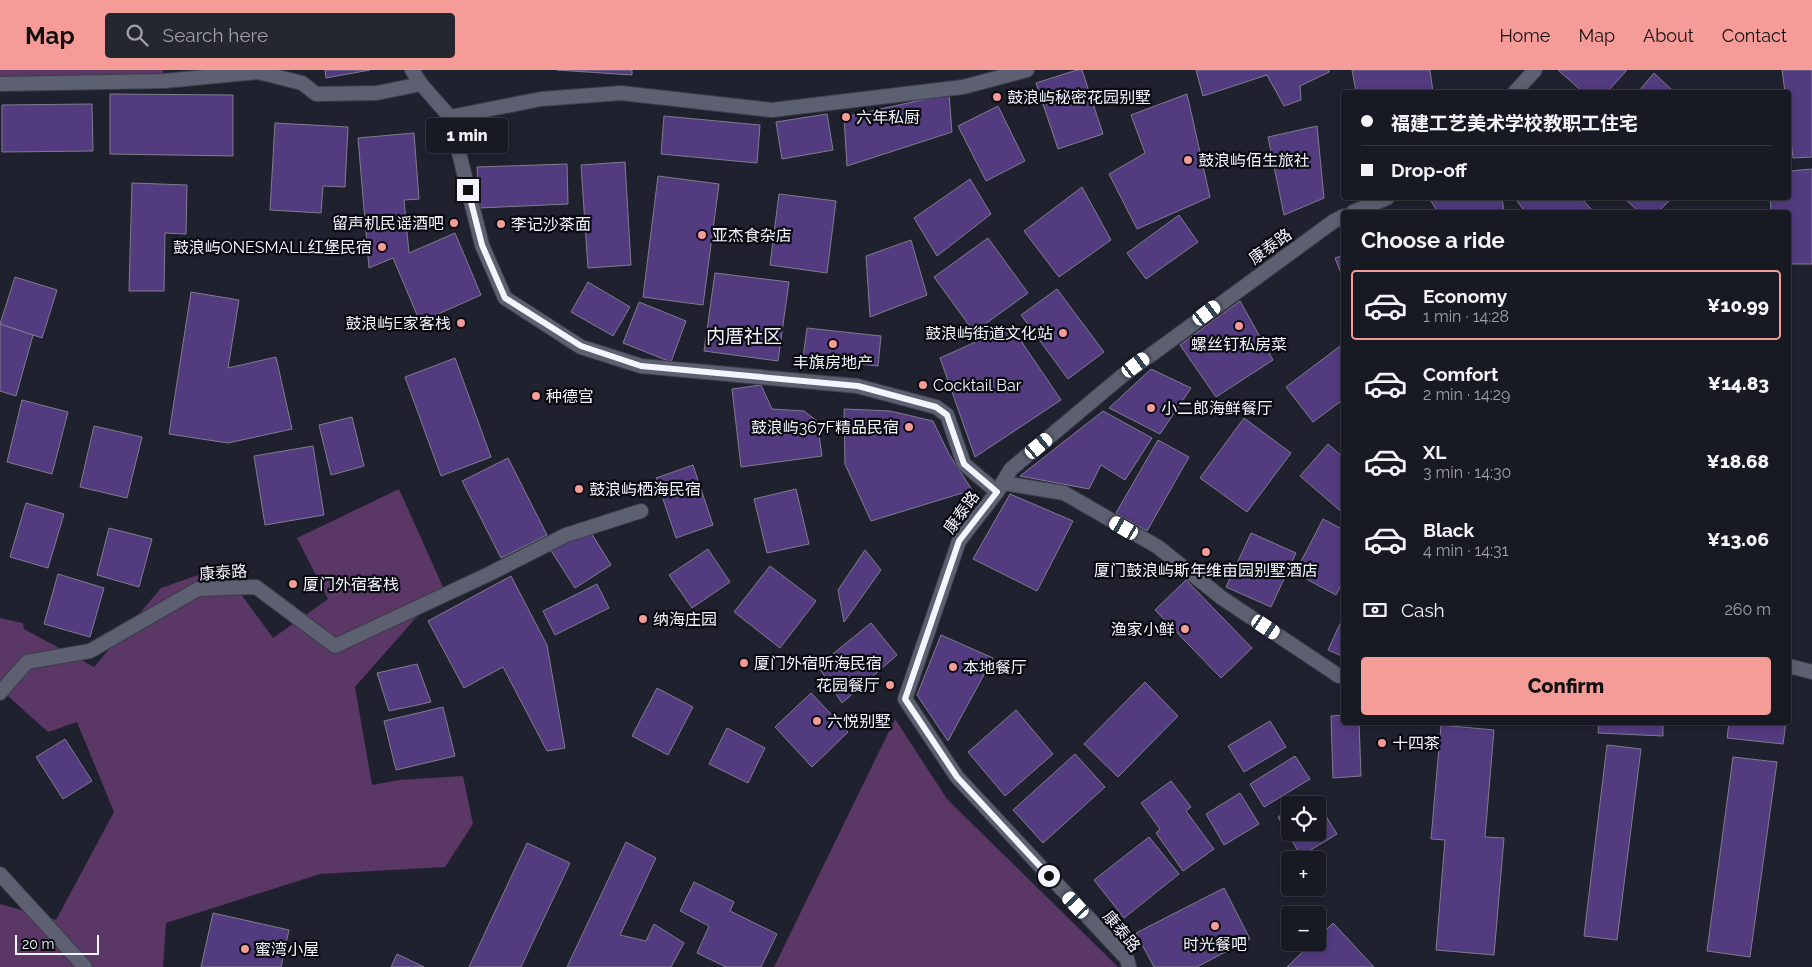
<!DOCTYPE html>
<html lang="en">
<head>
<meta charset="utf-8">
<style>
	:root { --surface:#171923; --page:#242630; --text:#f1f3f6; --muted:#9ea0a6; --line:#363841; --accent:#f59b98 }
	body { margin:0; font-family:Raleway,"Noto Sans SC",sans-serif; background:var(--page); color:var(--text); height:100vh; display:flex; flex-direction:column; font-size:19px; white-space:nowrap }
	* { box-sizing:border-box; margin:0 }
	p { font-size:16px; color:var(--muted) }
	.icon { flex:none; width:28px; height:28px; fill:none; stroke:currentColor; stroke-width:2; stroke-linecap:round; stroke-linejoin:round }
	.map { position:relative; flex:1; overflow:hidden }
	.sheet { position:absolute; left:1341px; top:140px; width:450px; height:515px; display:flex; flex-direction:column; background:var(--surface); border-radius:5px; box-shadow:0 2px 8px #0003,0 0 0 1px var(--line) }
	.sheet>* { flex:none }
	.guide { position:absolute; left:1341px; top:20px; width:450px; height:110px; border-radius:5px; box-shadow:0 2px 8px #0003,0 0 0 1px var(--line); display:grid; align-content:center; height:110px; padding:0 20px; background:var(--surface) }
	.controls { position:absolute; left:1281px; top:726px; display:grid; gap:10px }
	.controls a { display:grid; place-items:center; width:45px; height:45px; border-radius:5px; background:var(--surface); box-shadow:0 2px 8px #0003,0 0 0 1px var(--line); font-size:25px }
	.scale { position:absolute; left:15px; bottom:12px; width:84px; box-sizing:border-box; padding-left:5px; border:2px solid #f2f4fe; border-top:0; font-size:14px; line-height:18px; white-space:nowrap; color:#f2f4fe; -webkit-text-stroke:4px #0a0b11; paint-order:stroke }
	.end { position:absolute; width:22px; height:22px; margin:-11px; border:6px solid #f2f4fe; background:#111; box-shadow:0 0 0 2px #111 }
	.from { border-radius:50% }
	.bubble { position:absolute; height:35px; border-radius:5px; background:var(--surface); box-shadow:0 2px 8px #0003,0 0 0 1px var(--line); font-size:16px; font-weight:800; line-height:35px; text-align:center }
	.car { position:absolute; width:15px; height:30px; margin:-15px -8px; border-radius:6px; box-shadow:0 0 4px 1px #0007; background:linear-gradient(#fff 24%,#345 0 40%,#fff 0 76%,#345 0 86%,#fff 0) }
	.guide b { display:flex; align-items:center; gap:18px; height:48px; font-size:19px }
	.guide b+b { border-top:1px solid var(--line) }
	.guide i { width:12px; height:12px; background:var(--text) }
	ul { padding:0; list-style:none }
	li { display:flex; align-items:center; gap:15px; height:70px; margin:0 10px 8px; padding:0 10px; border:2px solid transparent; border-radius:5px }
	li div { flex:1 }
	li b { display:block; font-size:19px }
	li em { font-style:normal; font-weight:800 }
	li.current { border-color:var(--accent) }
	li>.icon { width:45px; height:45px; stroke-width:1.5 }
	h2 { padding:0 20px; font-size:22px; line-height:60px }
	.pay { display:flex; align-items:center; gap:12px; height:55px; padding:0 20px; font-size:19px }
	.pay p { margin-inline-start:auto }
	.primary-button { display:flex; gap:10px; margin-top:auto; padding:10px 20px }
	.primary-button a { flex:1; height:58px; border-radius:5px; background:var(--accent); color:#111; font-size:20px; font-weight:800; line-height:58px; text-align:center }
	header { display:flex; align-items:center; gap:30px; box-sizing:border-box; height:70px; padding:0 25px; background:var(--accent); color:#111 }
	header strong { font-size:24px }
	nav { display:flex; gap:28px; margin-inline-start:auto; font-size:18px }
	.search { width:350px; height:45px; background:var(--page); display:flex; align-items:center; gap:12px; box-sizing:border-box; padding:0 18px; border-radius:5px; color:var(--muted); font-size:19px }
	.map>svg:first-child { display:block }
</style>
</head>
<body>
<header>
<strong>Map</strong>
<div class="search"><svg class="icon" aria-label="search" viewBox="0 0 24 24"><circle cx="10" cy="10" r="6"/><path d="M15 15l6 6"/></svg>Search here</div>
<nav><a>Home</a><a>Map</a><a>About</a><a>Contact</a></nav>
</header>
<div class="map">
<svg width="1812" height="897" viewBox="0 0 1812 897">
	<rect width="100%" height="100%" fill="#1f212f"/>
	<!-- green -->
	<g fill="#5a3764">
		<polygon points="0,0 163,0 164,6 0,13"/>
		<polygon points="399,419 443,517 355,617 372,715 399,710 463,706 473,754 445,797 320,804 166,853 163,897 0,897 0,834 56,850 114,742 77,652 48,662 0,619 0,548 23,553 24,559 94,597 161,518 221,497 273,568 328,529 297,468"/>
		<polygon points="895,649 947,729 1118,897 774,897"/>
	</g>
	<!-- building -->
	<g fill="#533b7f" stroke="#807c8d">
		<polygon points="325,0 370,0 326,8"/>
		<polygon points="557,0 632,0 632,5"/>
		<polygon points="1077,0 1082,0 1103,64 1058,79 1036,13"/>
		<polygon points="1196,0 1329,0 1329,2 1300,16 1301,30 1284,36 1267,5 1203,26"/>
		<polygon points="1352,0 1430,0 1433,22 1356,22"/>
		<polygon points="1558,0 1627,0 1607,22 1583,22"/>
		<polygon points="1782,0 1812,0 1812,87 1793,88 1789,51 1789,22 1785,22"/>
		<polygon points="1654,3 1674,22 1638,22"/>
		<polygon points="110,24 233,25 233,86 110,84"/>
		<polygon points="949,24 952,62 847,96 844,47"/>
		<polygon points="1187,24 1210,127 1137,159 1109,104 1145,83 1131,45"/>
		<polygon points="92,34 93,81 2,82 2,35"/>
		<polygon points="998,36 1025,91 986,111 958,56"/>
		<polygon points="827,44 833,80 782,89 776,52"/>
		<polygon points="664,46 760,55 757,93 661,84"/>
		<polygon points="275,53 348,57 345,117 323,116 321,143 270,140"/>
		<polygon points="1317,56 1324,128 1284,145 1268,67"/>
		<polygon points="414,63 419,129 404,130 409,183 455,163 481,225 420,252 393,188 369,198 358,68"/>
		<polygon points="625,92 631,195 588,198 581,95"/>
		<polygon points="567,94 568,134 479,138 477,97"/>
		<polygon points="1812,99 1812,194 1789,194 1789,142 1771,142 1770,128 1789,128 1789,101"/>
		<polygon points="658,106 719,114 703,235 643,227"/>
		<polygon points="970,109 991,144 937,186 914,148"/>
		<polygon points="132,113 187,115 186,164 165,163 164,221 129,221"/>
		<polygon points="1082,117 1111,170 1059,207 1024,161"/>
		<polygon points="779,124 836,131 827,203 770,195"/>
		<polygon points="1429,128 1502,128 1504,142 1438,142"/>
		<polygon points="1515,128 1581,128 1594,142 1525,142"/>
		<polygon points="1624,128 1672,128 1658,142 1639,142"/>
		<polygon points="1179,145 1198,172 1146,209 1127,183"/>
		<polygon points="988,168 1028,223 974,262 934,207"/>
		<polygon points="911,170 927,225 870,247 866,186"/>
		<polygon points="1344,185 1344,211 1335,188"/>
		<polygon points="715,203 789,212 778,291 704,281"/>
		<polygon points="15,207 57,220 42,268 0,254"/>
		<polygon points="588,212 630,237 613,266 571,242"/>
		<polygon points="1057,219 1104,282 1068,309 1021,245"/>
		<polygon points="191,222 239,230 228,298 276,287 292,359 228,373 169,364"/>
		<polygon points="1240,231 1273,290 1216,327 1180,275"/>
		<polygon points="639,232 686,251 671,292 623,273"/>
		<polygon points="0,254 33,265 16,326 0,321"/>
		<polygon points="1011,256 1061,330 975,387 940,288"/>
		<polygon points="807,258 881,266 878,296 803,288"/>
		<polygon points="1344,273 1344,329 1313,352 1286,317"/>
		<polygon points="455,288 491,387 441,406 405,307"/>
		<polygon points="1151,299 1191,318 1160,364 1109,338"/>
		<polygon points="761,315 772,339 804,341 817,351 822,386 741,397 732,319"/>
		<polygon points="22,330 68,342 52,404 7,392"/>
		<polygon points="844,339 890,341 933,351 949,384 972,420 871,451 845,394"/>
		<polygon points="1103,341 1152,368 1125,410 1101,395 1089,419 1020,406"/>
		<polygon points="352,347 364,396 331,405 319,355"/>
		<polygon points="1244,348 1291,383 1247,442 1200,408"/>
		<polygon points="94,356 142,367 127,428 80,417"/>
		<polygon points="1158,370 1189,387 1147,461 1116,443"/>
		<polygon points="1328,374 1344,388 1344,444 1300,406"/>
		<polygon points="313,376 324,445 265,455 254,386"/>
		<polygon points="508,388 547,465 501,488 462,411"/>
		<polygon points="693,395 713,455 676,468 656,408"/>
		<polygon points="796,419 809,474 767,483 754,429"/>
		<polygon points="1010,424 1073,451 1037,521 973,489"/>
		<polygon points="26,433 64,444 48,498 10,487"/>
		<polygon points="1323,449 1344,460 1344,509 1336,525 1295,503"/>
		<polygon points="585,453 611,495 575,518 548,476"/>
		<polygon points="109,458 152,469 139,517 97,505"/>
		<polygon points="1251,463 1296,483 1271,537 1226,517"/>
		<polygon points="708,479 730,512 692,538 669,505"/>
		<polygon points="865,480 881,500 844,552 838,520"/>
		<polygon points="770,496 816,531 780,578 734,542"/>
		<polygon points="58,504 104,518 90,567 44,554"/>
		<polygon points="511,506 547,575 565,678 547,681 503,597 464,618 428,551"/>
		<polygon points="1186,510 1252,578 1221,608 1155,540"/>
		<polygon points="597,514 609,538 555,565 543,541"/>
		<polygon points="1344,545 1344,587 1328,580"/>
		<polygon points="871,553 897,585 842,633 818,596"/>
		<polygon points="941,565 993,588 948,671 917,625"/>
		<polygon points="417,594 431,632 389,641 377,603"/>
		<polygon points="1789,603 1792,603 1789,631"/>
		<polygon points="1145,612 1178,646 1118,707 1084,674"/>
		<polygon points="657,618 693,637 668,685 632,666"/>
		<polygon points="811,623 848,662 812,697 775,657"/>
		<polygon points="443,637 455,686 396,700 384,651"/>
		<polygon points="1016,640 1053,684 1005,726 968,682"/>
		<polygon points="1344,645 1344,652 1359,652 1361,706 1333,708 1331,646"/>
		<polygon points="1270,651 1286,677 1244,702 1228,676"/>
		<polygon points="1599,652 1663,652 1663,666 1598,663"/>
		<polygon points="1729,652 1786,652 1783,674 1727,668"/>
		<polygon points="1441,655 1494,660 1485,767 1504,768 1494,885 1436,880 1445,770 1431,769"/>
		<polygon points="727,658 765,678 748,713 709,694"/>
		<polygon points="65,669 92,711 63,729 36,687"/>
		<polygon points="1607,675 1641,679 1617,870 1584,866"/>
		<polygon points="1075,684 1105,717 1043,773 1013,740"/>
		<polygon points="1295,686 1310,709 1264,737 1250,714"/>
		<polygon points="1733,687 1777,692 1750,887 1707,881"/>
		<polygon points="1171,711 1191,737 1186,741 1214,779 1183,801 1156,763 1160,759 1141,733"/>
		<polygon points="1240,723 1259,754 1224,775 1206,744"/>
		<polygon points="1313,725 1337,764 1301,786 1278,747 1290,739 1290,762 1318,762 1318,735 1297,735"/>
		<polygon points="1149,767 1179,804 1124,848 1094,810"/>
		<polygon points="626,772 656,788 620,865 646,871 654,854 684,873 671,897 567,897"/>
		<polygon points="527,773 570,793 521,897 469,897"/>
		<polygon points="694,812 734,832 730,841 777,864 761,897 726,897 697,883 709,856 680,841"/>
		<polygon points="1224,818 1250,869 1197,897 1154,897 1136,863"/>
		<polygon points="213,843 289,860 281,897 201,897"/>
		<polygon points="1333,853 1374,897 1287,897 1313,872 1318,872 1318,868"/>
		<polygon points="397,884 424,897 391,897"/>
	</g>
	<g fill="none" stroke-linecap="round" stroke-linejoin="round">
		<!-- minor casing -->
		<g stroke="#3c3e4a" stroke-width="16">
			<g id="minor">
				<polyline points="412,0 421,14 450,47 482,175 505,228 581,277 641,296 857,316 936,337 947,345 964,394 997,422"/>
				<polyline points="0,14 164,11 258,2 302,13 316,24 377,23 421,14"/>
				<polyline points="1515,22 1535,0"/>
				<polyline points="450,47 541,29 621,23 772,40 963,17 1027,0"/>
				<polyline points="1353,142 1387,128"/>
				<polyline points="1003,413 1064,423 1158,477 1222,528 1339,606 1344,606"/>
				<polyline points="1789,596 1812,602"/>
				<polyline points="0,623 27,592 90,581 198,519 256,517 335,576 489,504 566,465 641,441"/>
				<polyline points="0,804 85,897"/>
				<polyline points="1129,897 1127,889 957,707 905,629 959,471 997,422 1011,399 1122,306 1334,151 1344,146"/>
			</g>
		</g>
		<!-- minor -->
		<use href="#minor" stroke="#5d6070" stroke-width="14"/>
	</g>
	<g fill="none" stroke-linecap="round" stroke-linejoin="round">
		<!-- route -->
		<polyline stroke="#f2f4fe" stroke-width="6" points="468,120 482,175 505,228 581,276 641,296 858,316 936,337 947,345 964,394 997,422 959,471 905,629 957,707 1049,806"/>
	</g>
	<!-- markers -->
	<g fill="#f59b98" stroke="#0a0b11" stroke-width="2">
		<circle cx="997" cy="27" r="5"/>
		<circle cx="846" cy="47" r="5"/>
		<circle cx="1188" cy="90" r="5"/>
		<circle cx="454" cy="153" r="5"/>
		<circle cx="501" cy="154" r="5"/>
		<circle cx="702" cy="165" r="5"/>
		<circle cx="382" cy="177" r="5"/>
		<circle cx="461" cy="253" r="5"/>
		<circle cx="1239" cy="256" r="5"/>
		<circle cx="1063" cy="263" r="5"/>
		<circle cx="833" cy="274" r="5"/>
		<circle cx="923" cy="315" r="5"/>
		<circle cx="536" cy="326" r="5"/>
		<circle cx="1151" cy="338" r="5"/>
		<circle cx="909" cy="357" r="5"/>
		<circle cx="579" cy="419" r="5"/>
		<circle cx="1206" cy="482" r="5"/>
		<circle cx="293" cy="514" r="5"/>
		<circle cx="643" cy="549" r="5"/>
		<circle cx="1185" cy="559" r="5"/>
		<circle cx="744" cy="593" r="5"/>
		<circle cx="953" cy="597" r="5"/>
		<circle cx="890" cy="615" r="5"/>
		<circle cx="817" cy="651" r="5"/>
		<circle cx="1382" cy="673" r="5"/>
		<circle cx="1215" cy="856" r="5"/>
		<circle cx="245" cy="879" r="5"/>
	</g>
	<g text-anchor="middle" stroke-width="4.5" stroke-linejoin="round" paint-order="stroke">
		<!-- poi labels -->
		<g font-size="16" fill="#f2f4fe" stroke="#0a0b11" text-anchor="start">
			<text x="1007" y="33">鼓浪屿秘密花园别墅</text>
			<text x="856" y="53">六年私厨</text>
			<text x="1198" y="96">鼓浪屿佰生旅社</text>
			<text x="444" y="159" text-anchor="end">留声机民谣酒吧</text>
			<text x="511" y="160">李记沙茶面</text>
			<text x="712" y="171">亚杰食杂店</text>
			<text x="372" y="183" text-anchor="end">鼓浪屿ONESMALL红堡民宿</text>
			<text x="451" y="259" text-anchor="end">鼓浪屿E家客栈</text>
			<text x="1053" y="269" text-anchor="end">鼓浪屿街道文化站</text>
			<text x="1239" y="280" text-anchor="middle">螺丝钉私房菜</text>
			<text x="833" y="298" text-anchor="middle">丰旗房地产</text>
			<text x="933" y="321">Cocktail Bar</text>
			<text x="546" y="332">种德宫</text>
			<text x="1161" y="344">小二郎海鲜餐厅</text>
			<text x="899" y="363" text-anchor="end">鼓浪屿367F精品民宿</text>
			<text x="589" y="425">鼓浪屿栖海民宿</text>
			<text x="1206" y="506" text-anchor="middle">厦门鼓浪屿斯年维亩园别墅酒店</text>
			<text x="303" y="520">厦门外宿客栈</text>
			<text x="653" y="555">纳海庄园</text>
			<text x="1175" y="565" text-anchor="end">渔家小鲜</text>
			<text x="754" y="599">厦门外宿听海民宿</text>
			<text x="963" y="603">本地餐厅</text>
			<text x="880" y="621" text-anchor="end">花园餐厅</text>
			<text x="827" y="657">六悦别墅</text>
			<text x="1392" y="679">十四茶</text>
			<text x="1215" y="880" text-anchor="middle">时光餐吧</text>
			<text x="255" y="885">蜜湾小屋</text>
		</g>
		<!-- street labels -->
		<g font-size="16" fill="#f2f4fe" stroke="#0a0b11">
			<text transform="translate(1270 176) rotate(-36)" y="6">康泰路</text>
			<text transform="translate(961 442) rotate(-54)" y="6">康泰路</text>
			<text transform="translate(223 502) rotate(-4)" y="6">康泰路</text>
			<text transform="translate(1122 861) rotate(50)" y="6">康泰路</text>
		</g>
		<!-- quarter labels -->
		<g font-size="19" fill="#f2f4fe" stroke="#0a0b11">
			<text x="744" y="273">内厝社区</text>
		</g>
	</g>
</svg>
<div class="controls">
<a><svg class="icon" aria-label="locate" viewBox="0 0 24 24"><circle cx="12" cy="12" r="6"/><path d="M12 2v4M12 18v4M2 12h4M18 12h4"/></svg></a>
<a>+</a>
<a>−</a>
</div>
<div class="scale">20 m</div>
<i class="end from" style="left:1049px;top:806px"></i>
<i class="end" style="left:468px;top:120px"></i>
<div class="bubble" style="left:426px;top:48px;width:82px">1 min</div>
<i class="car" style="left:1207px;top:243px;rotate:53deg"></i>
<i class="car" style="left:1136px;top:295px;rotate:53deg"></i>
<i class="car" style="left:1039px;top:376px;rotate:50deg"></i>
<i class="car" style="left:1124px;top:458px;rotate:300deg"></i>
<i class="car" style="left:1266px;top:557px;rotate:124deg"></i>
<i class="car" style="left:1076px;top:835px;rotate:317deg"></i>
<div class="guide">
<b><i class="from"></i>福建工艺美术学校教职工住宅</b>
<b><i></i>Drop-off</b>
</div>
<section class="sheet">
<h2>Choose a ride</h2>
<ul>
<li class="current"><svg class="icon" aria-label="car" viewBox="0 0 24 24"><path d="M5 17H2v-5l4-1 3-4h7l3 4 3 1v5h-3M9 17h6M6 11h13"/><circle cx="7" cy="17" r="2"/><circle cx="17" cy="17" r="2"/></svg><div><b>Economy</b><p>1 min · 14:28</p></div><em>¥10.99</em></li>
<li><svg class="icon" aria-label="car" viewBox="0 0 24 24"><path d="M5 17H2v-5l4-1 3-4h7l3 4 3 1v5h-3M9 17h6M6 11h13"/><circle cx="7" cy="17" r="2"/><circle cx="17" cy="17" r="2"/></svg><div><b>Comfort</b><p>2 min · 14:29</p></div><em>¥14.83</em></li>
<li><svg class="icon" aria-label="car" viewBox="0 0 24 24"><path d="M5 17H2v-5l4-1 3-4h7l3 4 3 1v5h-3M9 17h6M6 11h13"/><circle cx="7" cy="17" r="2"/><circle cx="17" cy="17" r="2"/></svg><div><b>XL</b><p>3 min · 14:30</p></div><em>¥18.68</em></li>
<li><svg class="icon" aria-label="car" viewBox="0 0 24 24"><path d="M5 17H2v-5l4-1 3-4h7l3 4 3 1v5h-3M9 17h6M6 11h13"/><circle cx="7" cy="17" r="2"/><circle cx="17" cy="17" r="2"/></svg><div><b>Black</b><p>4 min · 14:31</p></div><em>¥13.06</em></li>
</ul>
<div class="pay"><svg class="icon" aria-label="cash" viewBox="0 0 24 24"><path d="M3 7h18v10H3z"/><circle cx="12" cy="12" r="2"/></svg>Cash<p>260 m</p></div>
<div class="primary-button"><a>Confirm</a></div>
</section>
</div>
</body>
</html>
